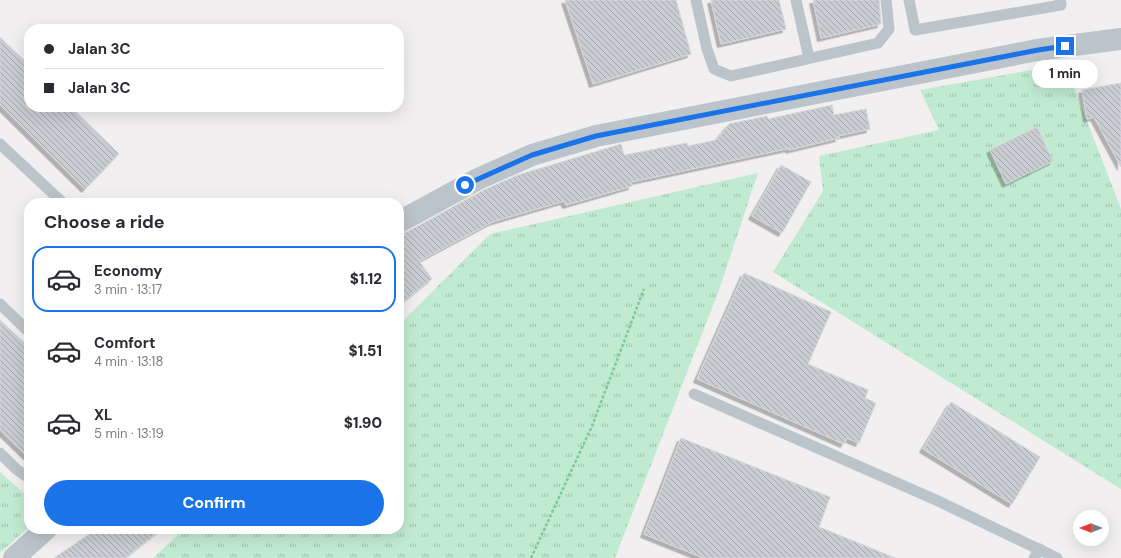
<!DOCTYPE html>
<html lang="en">
<head>
<meta charset="utf-8">
<style>
	:root { --surface:#fff; --page:#f7f7f7; --text:#2b2b33; --muted:#7c7c81; --line:#e1e1e2; --accent:#1a73e8 }
	body { margin:0; font-family:"DM Sans",sans-serif; background:var(--page); color:var(--text); height:100vh; display:flex; flex-direction:column; font-size:15px; white-space:nowrap }
	* { box-sizing:border-box; margin:0 }
	p { font-size:13px; color:var(--muted) }
	.icon { flex:none; width:22px; height:22px; fill:none; stroke:currentColor; stroke-width:2; stroke-linecap:round; stroke-linejoin:round }
	.map { position:relative; flex:1; overflow:hidden }
	.details { position:absolute; left:24px; top:198px; width:380px; height:336px; display:flex; flex-direction:column; background:var(--surface); border-radius:16px; box-shadow:0 4px 16px #0002 }
	.details>* { flex:none }
	.banner { position:absolute; left:24px; top:24px; width:380px; height:88px; border-radius:16px; box-shadow:0 4px 16px #0002; display:grid; align-content:center; height:88px; padding:0 20px; background:var(--surface) }
	.needle { width:26px; rotate:270deg }
	.fabs { position:absolute; left:1073px; top:510px; display:grid; gap:8px }
	.fabs a { display:grid; place-items:center; width:36px; height:36px; border-radius:50%; background:var(--surface); box-shadow:0 4px 16px #0002; font-size:20px }
	.end { position:absolute; width:18px; height:18px; margin:-9px; border:5px solid #1a73e8; background:#fff; box-shadow:0 0 0 2px #fff }
	.from { border-radius:50% }
	.bubble { position:absolute; height:28px; border-radius:14px; background:var(--surface); box-shadow:0 4px 16px #0002; font-size:13px; font-weight:800; line-height:28px; text-align:center }
	.banner b { display:flex; align-items:center; gap:14px; height:38px; font-size:15px }
	.banner b+b { border-top:1px solid var(--line) }
	.banner i { width:10px; height:10px; background:var(--text) }
	ul { padding:0; list-style:none }
	li { display:flex; align-items:center; gap:12px; height:66px; margin:0 8px 6px; padding:0 12px; border:2px solid transparent; border-radius:16px }
	li div { flex:1 }
	li b { display:block; font-size:15px }
	li em { font-style:normal; font-weight:800 }
	li.current { border-color:var(--accent) }
	li>.icon { width:36px; height:36px; stroke-width:1.5 }
	h2 { padding:0 20px; font-size:18px; line-height:48px }
	.button { display:flex; gap:8px; margin-top:auto; padding:8px 20px }
	.button a { flex:1; height:46px; border-radius:24px; background:var(--accent); color:#fff; font-size:16px; font-weight:800; line-height:46px; text-align:center }
	.map>svg:first-child { display:block }
</style>
</head>
<body>
<div class="map">
<svg width="1121" height="558" viewBox="0 0 1121 558">
	<defs>
		<pattern id="grass-tufts" width="24" height="20" patternUnits="userSpaceOnUse"><rect width="24" height="20" fill="#c1ebd0"/><path d="M3 7l-1-3M5 7V3M7 7l1-3M15 17l-1-3M17 17v-4M19 17l1-3" fill="none" stroke="#9fc1ac"/></pattern>
		<pattern id="building-back-hatch" width="6" height="6" patternUnits="userSpaceOnUse"><rect width="6" height="6" fill="#c9ccd1"/><path d="M-1 5l2 2M0 0l6 6M5-1l2 2" fill="none" stroke="#a5a8ad"/></pattern>
		<filter id="shadow"><feDropShadow dx="-3.5" dy="3.5" stdDeviation="0" flood-color="#0004"/></filter>
	</defs>
	<rect width="100%" height="100%" fill="#f1efef"/>
	<!-- grass -->
	<g fill="url(#grass-tufts)">
		<polygon points="1065,64 1121,209 1121,489 773,272 823,191 819,156 939,130 920,90"/>
		<polygon points="758,173 719,290 615,558 153,558 184,529 399,529 399,325 490,234"/>
		<polygon points="0,472 29,498 29,527 0,553"/>
	</g>
	<!-- building -->
	<g fill="url(#building-back-hatch)" stroke="#d4d6da" filter="url(#shadow)">
		<polygon points="565,0 676,0 691,54 593,84"/>
		<polygon points="711,0 779,0 786,29 721,44"/>
		<polygon points="813,0 879,0 881,24 821,38"/>
		<polygon points="0,37 29,65 29,107 71,107 119,154 85,189 0,105"/>
		<polygon points="1121,83 1121,167 1094,117 1087,119 1082,90"/>
		<polygon points="832,105 834,115 866,109 870,129 838,136 839,138 789,150 790,148 631,182 632,186 566,205 564,201 492,222 419,261 432,279 399,305 399,234 405,233 484,190 518,175 618,145 621,144 624,155 687,143 688,146 716,140 729,124 767,116 768,119"/>
		<polygon points="1037,127 1053,161 1006,184 990,150"/>
		<polygon points="781,165 811,182 782,233 752,216"/>
		<polygon points="744,273 831,312 808,364 868,390 865,398 876,403 859,443 847,438 844,444 697,379"/>
		<polygon points="0,320 29,347 29,458 0,430"/>
		<polygon points="951,402 1040,457 1012,504 923,449"/>
		<polygon points="681,438 830,497 819,527 895,558 704,558 644,534"/>
		<polygon points="97,529 161,529 125,558 54,558"/>
	</g>
	<g fill="none" stroke-linecap="round" stroke-linejoin="round">
		<!-- path -->
		<polyline stroke="#7cc79e" stroke-width="2.5" stroke-dasharray="3 2" stroke-linecap="butt" points="531,558 592,426 644,289"/>
		<!-- service -->
		<g stroke="#bcc4cb" stroke-width="11">
			<polyline points="696,0 707,49 714,69 731,76 878,43 889,29 886,0"/>
			<polyline points="796,0 809,58"/>
			<polyline points="909,0 915,30 1061,5 1060,0"/>
			<polyline points="0,144 63,203"/>
			<polyline points="0,304 29,332"/>
			<polyline points="694,394 936,500 1057,558"/>
			<polyline points="0,453 16,469 26,476 29,475"/>
			<polyline points="1034,558 1040,549"/>
		</g>
		<!-- minor -->
		<g stroke="#bcc4cb" stroke-width="22">
			<polyline points="399,222 478,179 532,155 596,136 1037,50 1121,39"/>
			<polyline points="14,558 46,529"/>
		</g>
	</g>
	<g fill="none" stroke-linecap="round" stroke-linejoin="round">
		<!-- route -->
		<polyline stroke="#1a73e8" stroke-width="5" points="465,185 532,155 596,136 1038,50 1065,46"/>
	</g>
</svg>
<div class="fabs">
<a><svg class="needle" viewBox="-14 -14 28 28"><path d="M0-13l5 13h-10z" fill="#e53935"/><path d="M0 13l5-13h-10z" fill="#7c7c81"/></svg></a>
</div>
<i class="end from" style="left:465px;top:185px"></i>
<i class="end" style="left:1065px;top:46px"></i>
<div class="bubble" style="left:1032px;top:60px;width:66px">1 min</div>
<div class="banner">
<b><i class="from"></i>Jalan 3C</b>
<b><i></i>Jalan 3C</b>
</div>
<section class="details">
<h2>Choose a ride</h2>
<ul>
<li class="current"><svg class="icon" aria-label="car" viewBox="0 0 24 24"><path d="M5 17H2v-5l4-1 3-4h7l3 4 3 1v5h-3M9 17h6M6 11h13"/><circle cx="7" cy="17" r="2"/><circle cx="17" cy="17" r="2"/></svg><div><b>Economy</b><p>3 min · 13:17</p></div><em>$1.12</em></li>
<li><svg class="icon" aria-label="car" viewBox="0 0 24 24"><path d="M5 17H2v-5l4-1 3-4h7l3 4 3 1v5h-3M9 17h6M6 11h13"/><circle cx="7" cy="17" r="2"/><circle cx="17" cy="17" r="2"/></svg><div><b>Comfort</b><p>4 min · 13:18</p></div><em>$1.51</em></li>
<li><svg class="icon" aria-label="car" viewBox="0 0 24 24"><path d="M5 17H2v-5l4-1 3-4h7l3 4 3 1v5h-3M9 17h6M6 11h13"/><circle cx="7" cy="17" r="2"/><circle cx="17" cy="17" r="2"/></svg><div><b>XL</b><p>5 min · 13:19</p></div><em>$1.90</em></li>
</ul>
<div class="button"><a>Confirm</a></div>
</section>
</div>
</body>
</html>
